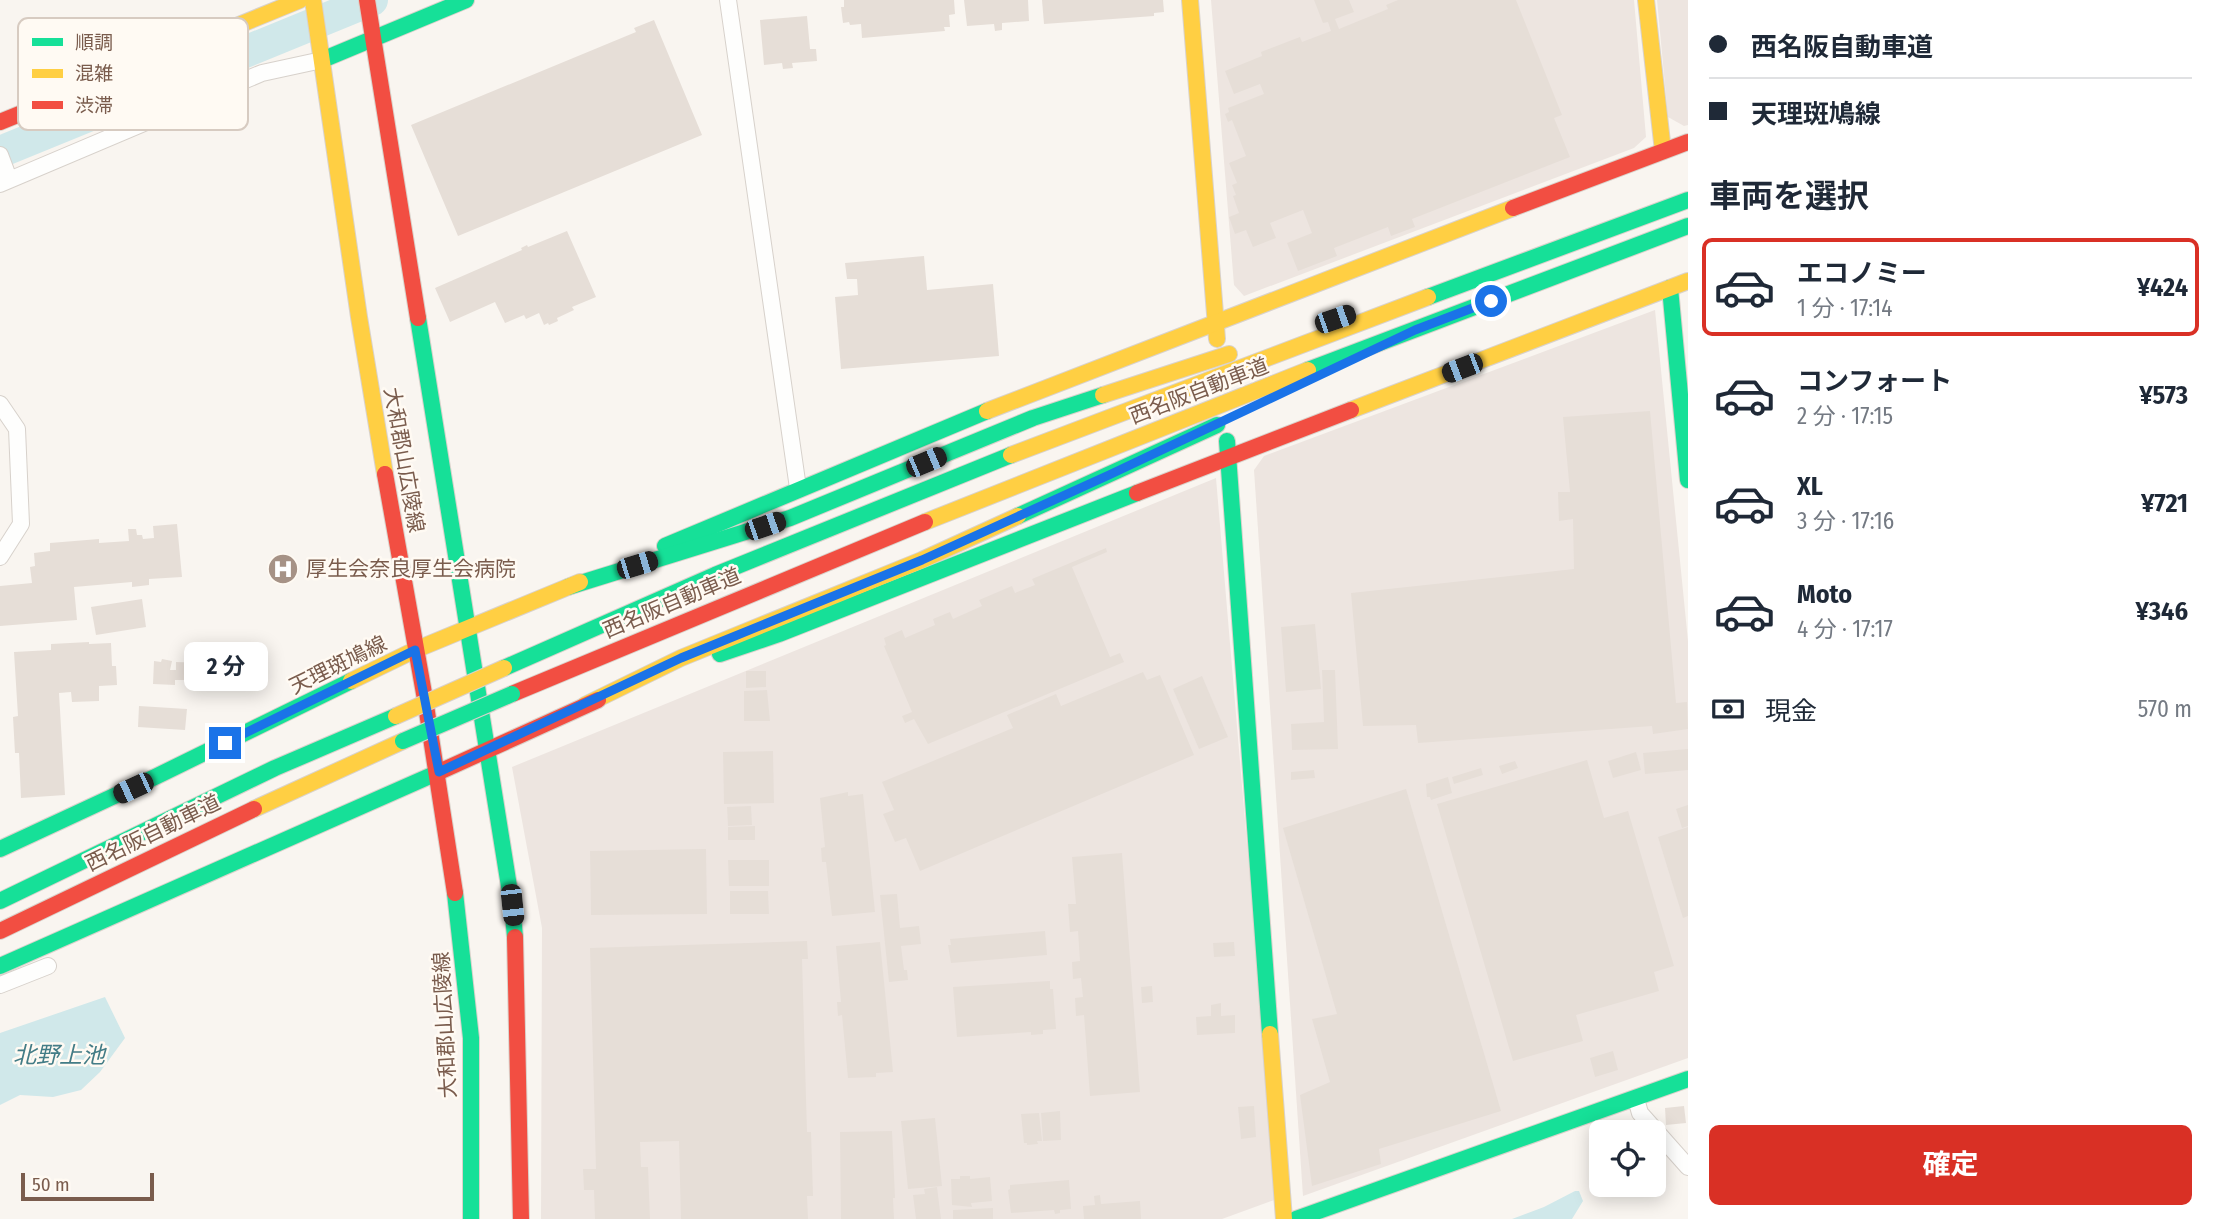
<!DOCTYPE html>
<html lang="ja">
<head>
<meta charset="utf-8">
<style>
	:root { --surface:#fff; --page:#f6f6f7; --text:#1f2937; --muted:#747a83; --line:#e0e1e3; --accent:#d93025 }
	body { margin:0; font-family:"Fira Sans Condensed","Noto Sans JP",sans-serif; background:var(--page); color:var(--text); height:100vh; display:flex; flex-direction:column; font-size:26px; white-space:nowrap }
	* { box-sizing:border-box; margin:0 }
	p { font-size:23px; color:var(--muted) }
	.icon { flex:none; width:38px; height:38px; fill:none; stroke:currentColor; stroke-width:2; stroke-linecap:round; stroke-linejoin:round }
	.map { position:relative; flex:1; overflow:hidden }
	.drawer { display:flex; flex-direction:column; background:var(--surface); width:525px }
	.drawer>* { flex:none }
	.guide { display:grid; align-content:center; height:154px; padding:0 21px; background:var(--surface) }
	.fabs { position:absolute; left:1589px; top:1120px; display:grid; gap:14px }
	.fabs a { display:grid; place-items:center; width:77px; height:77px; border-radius:10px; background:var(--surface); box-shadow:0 4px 18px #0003; font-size:35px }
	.scale { position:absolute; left:21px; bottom:18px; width:133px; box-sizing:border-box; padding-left:7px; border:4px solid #7a5c4d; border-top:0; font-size:19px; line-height:24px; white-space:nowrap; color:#7a5c4d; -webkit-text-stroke:5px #fffaf3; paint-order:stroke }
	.end { position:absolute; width:32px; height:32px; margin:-16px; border:9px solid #1a73e8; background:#fff; box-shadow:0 0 0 4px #fff }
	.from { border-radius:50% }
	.bubble { position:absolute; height:49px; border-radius:10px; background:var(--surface); box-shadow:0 4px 18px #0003; font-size:23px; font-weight:700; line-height:49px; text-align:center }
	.car { position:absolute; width:21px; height:42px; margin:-21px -10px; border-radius:9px; box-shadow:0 0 5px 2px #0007; background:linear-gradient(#222 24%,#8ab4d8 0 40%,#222 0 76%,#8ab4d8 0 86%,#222 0) }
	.guide b { display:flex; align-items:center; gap:24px; height:66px; font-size:26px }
	.guide b+b { border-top:2px solid var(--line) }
	.guide i { width:18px; height:18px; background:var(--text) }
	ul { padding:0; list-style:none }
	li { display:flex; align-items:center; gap:21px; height:98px; margin:0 14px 10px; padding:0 7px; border:4px solid transparent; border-radius:10px }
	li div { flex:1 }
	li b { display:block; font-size:26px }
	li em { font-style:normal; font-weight:700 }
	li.current { border-color:var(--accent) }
	li>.icon { width:63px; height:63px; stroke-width:1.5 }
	h2 { padding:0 21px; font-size:32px; line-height:84px }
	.pay { display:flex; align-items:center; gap:18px; height:77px; padding:0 21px; font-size:26px }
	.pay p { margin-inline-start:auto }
	.primary-button { display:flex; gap:14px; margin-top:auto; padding:14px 21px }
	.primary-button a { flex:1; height:80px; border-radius:10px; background:var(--accent); color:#fff; font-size:28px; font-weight:700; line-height:80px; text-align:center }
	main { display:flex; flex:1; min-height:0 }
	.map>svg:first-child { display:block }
</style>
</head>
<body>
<main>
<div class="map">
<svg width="1688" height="1219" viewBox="0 0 1688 1219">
	<rect width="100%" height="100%" fill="#f9f5f0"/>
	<!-- industrial -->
	<g fill="#ede5e0">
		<polygon points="1211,0 1634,0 1646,137 1634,148 1244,296 1234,285"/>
		<polygon points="1657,0 1688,0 1688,125 1684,126 1668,117"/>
		<polygon points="1655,310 1688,641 1688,1058 1303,1196 1254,470 1264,456"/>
		<polygon points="1216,478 1277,1199 1222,1219 541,1219 542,928 512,767"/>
	</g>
	<!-- water -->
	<g fill="#d0e8ea">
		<polygon points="105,997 125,1038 100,1072 81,1090 53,1097 20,1095 0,1105 0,1033"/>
		<polygon points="1575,1191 1579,1191 1583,1201 1572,1219 1512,1219 1544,1207"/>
	</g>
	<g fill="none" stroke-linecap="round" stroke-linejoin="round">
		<!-- river -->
		<polyline stroke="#d0e8ea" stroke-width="32" points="0,152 372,0"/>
	</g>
	<!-- building -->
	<g fill="#e6ded7">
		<polygon points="844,0 954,0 955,14 949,15 950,27 944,27 945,31 862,38 861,24 850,25 849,22 843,23 841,7 844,7"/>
		<polygon points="964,0 1028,0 1029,21 1002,23 1002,30 995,31 994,24 967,26"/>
		<polygon points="1042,0 1163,0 1164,12 1154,13 1154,16 1044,24"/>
		<polygon points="1314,0 1349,0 1354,12 1335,19 1339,29 1388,9 1386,5 1398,0 1516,0 1562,115 1554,118 1570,157 1412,219 1415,227 1391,236 1388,227 1334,248 1337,256 1298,271 1287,243 1312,233 1303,210 1270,223 1276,238 1253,247 1246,230 1235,234 1229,217 1239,213 1233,196 1236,195 1232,185 1237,183 1229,163 1246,156 1232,120 1228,122 1225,114 1229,112 1228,108 1264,94 1260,84 1234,94 1225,71 1262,56 1261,52 1300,37 1302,42 1331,31 1328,22 1323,23"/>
		<polygon points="807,16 810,49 816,49 817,61 792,63 793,68 783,69 782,63 764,65 760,20"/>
		<polygon points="654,20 702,135 458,236 411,125 636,32 634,28"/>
		<polygon points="567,231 596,297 572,307 574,310 557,318 558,321 549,325 548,323 544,325 539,313 526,319 524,315 505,323 495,302 450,322 435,288 522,250 521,248 527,245 528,247"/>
		<polygon points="924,256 927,290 993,284 999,356 841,369 835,297 858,295 857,279 847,279 845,263"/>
		<polygon points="1650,411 1676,703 1687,702 1688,729 1653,734 1652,726 1418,743 1416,725 1363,726 1351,593 1574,569 1573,519 1559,521 1558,492 1570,492 1563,417"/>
		<polygon points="177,524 182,577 149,579 149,585 132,587 132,582 74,587 77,620 0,626 0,586 32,583 30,567 35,566 34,553 50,551 50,543 99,539 99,543 129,541 128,529 136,529 137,535 142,535 143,539 154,538 153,526"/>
		<polygon points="1106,548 1107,552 1072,567 1110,657 1120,653 1124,662 928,744 914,719 905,723 902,716 912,712 884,646 886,645 884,638 902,630 905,638 935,625 933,619 950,612 953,619 982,606 979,600 1012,586 1015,593 1035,585 1032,579"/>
		<polygon points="142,599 146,627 96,635 91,607"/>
		<polygon points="1315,624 1321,689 1286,692 1281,627"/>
		<polygon points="89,642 89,644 111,643 112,666 116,666 117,685 99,686 99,701 72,702 71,692 59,693 65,795 21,798 19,753 15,753 13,717 18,716 14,652 51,650 51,644"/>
		<polygon points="162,659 172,661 170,670 176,670 176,662 205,663 205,661 209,661 212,663 211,681 193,680 193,684 186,684 186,680 175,680 175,685 153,684 154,661 161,662"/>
		<polygon points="214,662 222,663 221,681 213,681"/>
		<polygon points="1322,670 1335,670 1338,749 1292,750 1291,724 1324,722"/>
		<polygon points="746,671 766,671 766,687 746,688"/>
		<polygon points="1143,672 1147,680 1160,675 1194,755 920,871 906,838 895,842 883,814 894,810 882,782 1013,728 1007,715 1056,694 1061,706"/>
		<polygon points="1202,676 1228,737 1199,749 1173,689"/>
		<polygon points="767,690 770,721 744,721 744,691"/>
		<polygon points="139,706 187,709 185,730 138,727"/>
		<polygon points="1688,749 1688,770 1645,774 1643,753"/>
		<polygon points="773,751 774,803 724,804 723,752"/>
		<polygon points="1636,752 1641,770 1613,778 1608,761"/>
		<polygon points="1587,760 1604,818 1628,811 1674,966 1654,972 1659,991 1576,1015 1583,1041 1513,1061 1437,804"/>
		<polygon points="1515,761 1518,768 1502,774 1499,766"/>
		<polygon points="1481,768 1483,775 1454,784 1452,777"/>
		<polygon points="1314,770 1315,778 1291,780 1291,772"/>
		<polygon points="1448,777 1452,793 1431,800 1430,797 1427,797 1426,784"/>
		<polygon points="1406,789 1501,1111 1379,1149 1381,1164 1312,1186 1300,1095 1330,1082 1312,1019 1337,1014 1283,828"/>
		<polygon points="848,792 848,796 863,794 875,912 832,916 826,862 822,862 821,848 825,847 820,798"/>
		<polygon points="1688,805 1688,826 1682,828 1676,809"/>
		<polygon points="751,806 752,825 728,826 727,807"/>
		<polygon points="755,826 755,840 728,840 728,827"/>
		<polygon points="1688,827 1688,916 1683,918 1658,837"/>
		<polygon points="706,849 707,914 591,915 590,851"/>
		<polygon points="1122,853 1140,1092 1090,1096 1084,1015 1076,1016 1075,998 1083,997 1081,978 1073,979 1072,962 1080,961 1078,931 1070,932 1068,904 1076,904 1072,857"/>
		<polygon points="728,860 769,860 769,886 729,886"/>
		<polygon points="730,891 768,891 769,914 730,914"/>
		<polygon points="897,894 900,928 919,926 921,944 901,946 904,970 907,970 908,980 889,982 880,895"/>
		<polygon points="1045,931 1047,955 951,963 948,945 951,945 950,939"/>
		<polygon points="807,941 808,959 802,959 807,1132 811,1132 813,1196 807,1196 808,1219 681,1219 679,1141 640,1142 641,1167 648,1167 650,1219 595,1219 594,1190 584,1190 583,1169 596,1169 590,948"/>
		<polygon points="880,942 893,1072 876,1073 876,1077 848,1078 842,1015 838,1016 837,1002 841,1002 836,946"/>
		<polygon points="1234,942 1235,956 1214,957 1213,943"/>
		<polygon points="1050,981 1050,989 1053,989 1056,1029 1043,1030 1043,1034 1031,1035 1031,1032 957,1037 953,987"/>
		<polygon points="1152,986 1153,1002 1142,1003 1141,987"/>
		<polygon points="1221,1003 1221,1016 1235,1015 1235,1033 1197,1035 1196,1017 1211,1016 1211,1005"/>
		<polygon points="1613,1051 1618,1070 1595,1077 1590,1058"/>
		<polygon points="1254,1106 1256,1137 1241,1139 1238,1107"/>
		<polygon points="1684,1106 1686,1123 1666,1125 1665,1108"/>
		<polygon points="1060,1111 1061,1140 1043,1141 1041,1113"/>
		<polygon points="1039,1113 1042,1141 1037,1141 1038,1144 1027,1145 1027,1143 1024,1143 1021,1114"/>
		<polygon points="935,1118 942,1186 908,1189 901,1121"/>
		<polygon points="892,1131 895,1198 893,1198 894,1219 841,1219 840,1132"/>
		<polygon points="960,1176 970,1176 970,1179 990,1177 992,1201 971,1203 972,1207 952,1205 951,1179 960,1179"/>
		<polygon points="1069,1180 1071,1209 1060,1210 1060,1213 1055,1214 1054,1210 1011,1213 1008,1190 1010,1189 1010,1185"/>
		<polygon points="937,1187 941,1219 916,1219 913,1195 925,1194 924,1189"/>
		<polygon points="1100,1195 1101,1204 1140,1201 1141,1219 1084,1219 1083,1206 1095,1205 1094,1196"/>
		<polygon points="993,1208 993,1219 953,1219 953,1210"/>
	</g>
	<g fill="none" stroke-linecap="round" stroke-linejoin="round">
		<!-- street casing -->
		<g stroke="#d7d1cb" stroke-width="18">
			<g id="street">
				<polyline points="728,0 798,488"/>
				<polyline points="0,155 9,179"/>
				<polyline points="0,184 262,73 322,60"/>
				<polyline points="0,404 17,429 21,524 0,557"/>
				<polyline points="0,985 48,966"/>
				<polyline points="1636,1099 1640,1113 1688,1167"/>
			</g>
		</g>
		<!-- fast casing -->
		<g stroke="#d9d2cb" stroke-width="18">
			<g id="fast">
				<polyline points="322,60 466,0"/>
				<polyline points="1670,288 1688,480"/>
				<polyline points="1428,297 1688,200"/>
				<polyline points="418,318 512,905 515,937"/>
				<polyline points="1308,370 1688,226"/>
				<polyline points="1227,441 1270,1034"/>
				<polyline points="1018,516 1217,425"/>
				<polyline points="665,546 987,411"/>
				<polyline points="568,587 790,518 1033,418 1103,395"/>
				<polyline points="720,654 779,634 1137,493"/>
				<polyline points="504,668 715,575 1011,455"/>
				<polyline points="0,849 155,777 351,681"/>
				<polyline points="455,893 471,1038 471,1219"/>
				<polyline points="0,901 275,768 396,716"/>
				<polyline points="0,966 439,772"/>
				<polyline points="1296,1219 1688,1079"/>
			</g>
		</g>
		<!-- slow casing -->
		<g stroke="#d9d2cb" stroke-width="18">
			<g id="slow">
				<polyline points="313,0 359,317 385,474"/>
				<polyline points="1190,0 1217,339"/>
				<polyline points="1646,0 1663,151"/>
				<polyline points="217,34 300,0"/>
				<polyline points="1103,395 1229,354"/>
				<polyline points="1351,410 1688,281"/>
				<polyline points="987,411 1513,208"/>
				<polyline points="1011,455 1428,297"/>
				<polyline points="925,522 1308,370"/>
				<polyline points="351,681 415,650 580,582"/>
				<polyline points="585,705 681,658 922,560 1018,516"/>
				<polyline points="254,809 403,741"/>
				<polyline points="1270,1034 1284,1219"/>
			</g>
		</g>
		<!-- jam casing -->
		<g stroke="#d9d2cb" stroke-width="18">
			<g id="jam">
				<polyline points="367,0 418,318"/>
				<polyline points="0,122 217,34"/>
				<polyline points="1513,208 1688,142"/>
				<polyline points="385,474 425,699 455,893"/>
				<polyline points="1137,493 1351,410"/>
				<polyline points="512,694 925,522"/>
				<polyline points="439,772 598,700"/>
				<polyline points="0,931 254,809"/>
				<polyline points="515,937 521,1219"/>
			</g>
		</g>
		<!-- street -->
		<use href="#street" stroke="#fefefd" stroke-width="16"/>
		<!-- fast -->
		<use href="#fast" stroke="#16e098" stroke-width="16"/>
		<!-- slow -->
		<use href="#slow" stroke="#ffcf43" stroke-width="16"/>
		<!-- jam -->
		<use href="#jam" stroke="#f24e42" stroke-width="16"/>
		<!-- fast-bridge casing -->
		<g stroke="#dad1cc" stroke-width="18" stroke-linecap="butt">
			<polyline id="fast-bridge" points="403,741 512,694"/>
		</g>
		<!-- slow-bridge casing -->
		<g stroke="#dad1cc" stroke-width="18" stroke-linecap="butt">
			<polyline id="slow-bridge" points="396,716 504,668"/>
		</g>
		<!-- fast-bridge -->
		<use href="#fast-bridge" stroke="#16e098" stroke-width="16"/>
		<!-- slow-bridge -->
		<use href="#slow-bridge" stroke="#ffcf43" stroke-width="16"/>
	</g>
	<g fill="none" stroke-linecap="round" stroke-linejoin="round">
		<!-- route -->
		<polyline stroke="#1a73e8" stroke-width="9" points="225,743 415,650 439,772 681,658 922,560 1109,475 1415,330 1491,301"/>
	</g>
	<!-- icons -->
	<defs>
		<g id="hospital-disc" transform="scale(1.575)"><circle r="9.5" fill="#a69286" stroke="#fffaf3"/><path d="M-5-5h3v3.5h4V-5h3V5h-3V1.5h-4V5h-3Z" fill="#fff"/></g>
	</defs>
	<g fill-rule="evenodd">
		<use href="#hospital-disc" x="283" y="569"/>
	</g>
	<g text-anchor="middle" stroke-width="5" stroke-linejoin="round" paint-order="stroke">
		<!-- street labels -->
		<g font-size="21" fill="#7a5c4d" stroke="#fffaf3">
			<text transform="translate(1199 391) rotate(-21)" y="7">西名阪自動車道</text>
			<text transform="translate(404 460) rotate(80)" y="7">大和郡山広陵線</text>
			<text transform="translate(672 603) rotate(-23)" y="7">西名阪自動車道</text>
			<text transform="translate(338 665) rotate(-26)" y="7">天理斑鳩線</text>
			<text transform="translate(153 833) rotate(-26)" y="7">西名阪自動車道</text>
			<text transform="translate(445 1025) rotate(-93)" y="7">大和郡山広陵線</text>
		</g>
		<!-- poi labels -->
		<g font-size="21" fill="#7a5c4d" stroke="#fffaf3" text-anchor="start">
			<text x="306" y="576">厚生会奈良厚生会病院</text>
		</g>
		<!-- water labels -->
		<g font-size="23" font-style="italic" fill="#437c86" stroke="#fffaf3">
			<text x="59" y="1063">北野上池</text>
		</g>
	</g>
	<!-- legend -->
	<rect x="18" y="18" width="230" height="112" rx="10" fill="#fffaf3" stroke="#d7cbc1" stroke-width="2"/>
	<rect x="32" y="38" width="31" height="8" fill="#16e098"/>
	<rect x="32" y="69" width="31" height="9" fill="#ffcf43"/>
	<rect x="32" y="101" width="31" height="8" fill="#f24e42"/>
	<g font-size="19" fill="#7a5c4d">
		<text x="75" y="49">順調</text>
		<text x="75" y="80">混雑</text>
		<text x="75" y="112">渋滞</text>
	</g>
</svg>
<div class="fabs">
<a><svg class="icon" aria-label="locate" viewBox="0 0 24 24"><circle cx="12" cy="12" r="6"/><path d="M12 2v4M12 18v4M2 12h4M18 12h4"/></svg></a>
</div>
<div class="scale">50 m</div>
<i class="end from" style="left:1491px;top:301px"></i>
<i class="end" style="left:225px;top:743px"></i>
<div class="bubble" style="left:184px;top:642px;width:84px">2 分</div>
<i class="car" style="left:1335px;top:319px;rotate:71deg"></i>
<i class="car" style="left:1462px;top:368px;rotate:249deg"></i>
<i class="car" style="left:926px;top:462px;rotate:67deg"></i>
<i class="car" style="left:765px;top:526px;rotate:71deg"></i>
<i class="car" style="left:637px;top:565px;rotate:73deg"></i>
<i class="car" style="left:133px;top:788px;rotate:245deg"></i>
<i class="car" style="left:512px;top:905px;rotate:174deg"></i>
</div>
<section class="drawer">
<div class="guide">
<b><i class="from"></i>西名阪自動車道</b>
<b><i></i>天理斑鳩線</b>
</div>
<h2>車両を選択</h2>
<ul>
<li class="current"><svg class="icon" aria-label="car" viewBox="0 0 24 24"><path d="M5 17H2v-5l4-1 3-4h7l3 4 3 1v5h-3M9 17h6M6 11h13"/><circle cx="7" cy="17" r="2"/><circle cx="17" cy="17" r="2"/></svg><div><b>エコノミー</b><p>1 分 · 17:14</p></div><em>¥424</em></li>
<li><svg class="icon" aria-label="car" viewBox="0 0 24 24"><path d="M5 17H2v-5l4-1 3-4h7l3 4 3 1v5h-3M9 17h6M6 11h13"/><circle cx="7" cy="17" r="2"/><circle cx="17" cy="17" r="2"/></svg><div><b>コンフォート</b><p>2 分 · 17:15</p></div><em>¥573</em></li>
<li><svg class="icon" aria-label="car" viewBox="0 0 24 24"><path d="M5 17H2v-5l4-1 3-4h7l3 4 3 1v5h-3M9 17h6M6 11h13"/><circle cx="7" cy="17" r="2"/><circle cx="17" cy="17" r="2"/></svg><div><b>XL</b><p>3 分 · 17:16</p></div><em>¥721</em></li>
<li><svg class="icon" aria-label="car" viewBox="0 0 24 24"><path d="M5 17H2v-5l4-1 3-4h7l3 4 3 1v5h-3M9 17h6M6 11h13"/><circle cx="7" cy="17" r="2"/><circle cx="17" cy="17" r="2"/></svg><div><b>Moto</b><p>4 分 · 17:17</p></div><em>¥346</em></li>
</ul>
<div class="pay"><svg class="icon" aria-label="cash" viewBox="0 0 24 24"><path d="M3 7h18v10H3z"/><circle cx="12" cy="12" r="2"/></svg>現金<p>570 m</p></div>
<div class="primary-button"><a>確定</a></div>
</section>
</main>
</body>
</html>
